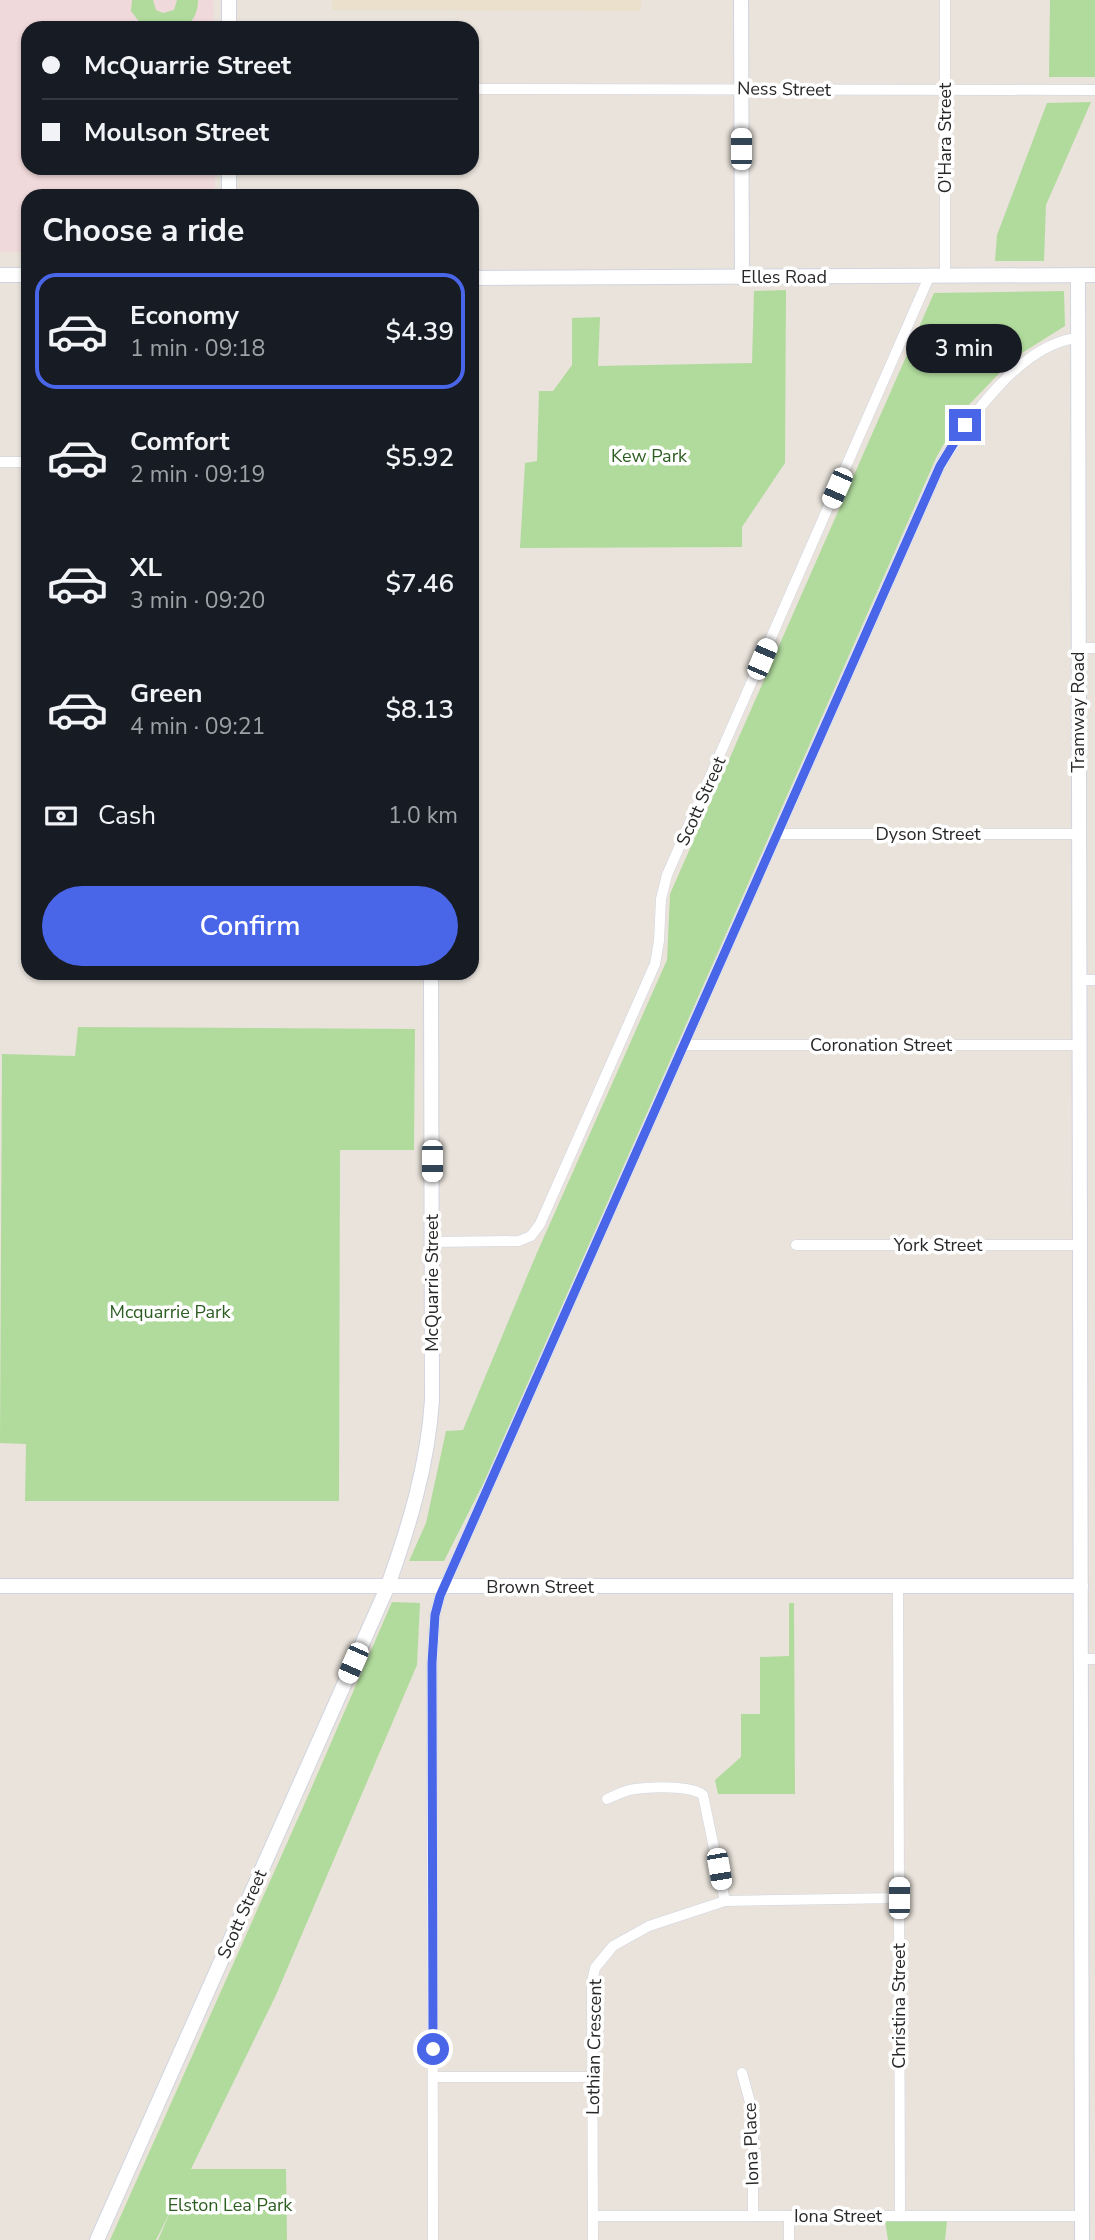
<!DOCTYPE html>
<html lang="en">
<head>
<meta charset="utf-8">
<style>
	:root { --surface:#171b24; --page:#242831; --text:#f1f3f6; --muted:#9ea1a6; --line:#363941; --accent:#4a66e8 }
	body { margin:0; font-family:"Nunito Sans",sans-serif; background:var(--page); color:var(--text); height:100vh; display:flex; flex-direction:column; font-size:26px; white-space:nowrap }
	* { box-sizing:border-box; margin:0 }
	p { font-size:23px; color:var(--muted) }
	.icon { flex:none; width:38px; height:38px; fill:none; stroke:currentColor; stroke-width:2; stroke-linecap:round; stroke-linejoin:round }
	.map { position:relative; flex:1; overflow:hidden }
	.sheet { position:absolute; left:21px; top:189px; width:458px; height:791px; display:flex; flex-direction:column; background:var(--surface); border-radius:21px; box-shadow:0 2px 5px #0004 }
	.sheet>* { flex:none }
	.banner { position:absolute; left:21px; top:21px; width:458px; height:154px; border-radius:21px; box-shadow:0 2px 5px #0004; display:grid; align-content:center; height:154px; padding:0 21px; background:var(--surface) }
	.end { position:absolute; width:32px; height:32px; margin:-16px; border:9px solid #4a66e8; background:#fff; box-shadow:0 0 0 4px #fff }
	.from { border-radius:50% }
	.bubble { position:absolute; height:49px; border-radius:24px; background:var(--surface); box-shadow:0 2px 5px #0004; font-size:23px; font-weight:600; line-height:49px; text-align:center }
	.car { position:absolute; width:21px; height:42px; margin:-21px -10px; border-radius:9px; box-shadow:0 0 5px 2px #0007; background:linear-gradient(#fff 24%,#345 0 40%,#fff 0 76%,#345 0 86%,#fff 0) }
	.banner b { display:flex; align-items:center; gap:24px; height:66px; font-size:26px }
	.banner b+b { border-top:2px solid var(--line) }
	.banner i { width:18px; height:18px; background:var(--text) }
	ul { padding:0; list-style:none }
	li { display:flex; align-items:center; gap:21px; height:116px; margin:0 14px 10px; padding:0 7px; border:4px solid transparent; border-radius:21px }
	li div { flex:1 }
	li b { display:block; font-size:26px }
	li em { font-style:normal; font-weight:600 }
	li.selected { border-color:var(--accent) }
	li>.icon { width:63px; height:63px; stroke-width:1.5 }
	h2 { padding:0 21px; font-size:32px; line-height:84px }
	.pay { display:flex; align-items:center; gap:18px; height:77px; padding:0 21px; font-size:26px }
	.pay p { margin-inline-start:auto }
	.action { display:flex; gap:14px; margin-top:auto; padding:14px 21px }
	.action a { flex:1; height:80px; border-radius:42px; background:var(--accent); color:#fff; font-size:28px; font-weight:600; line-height:80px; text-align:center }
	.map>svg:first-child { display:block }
</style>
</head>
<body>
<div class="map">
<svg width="1095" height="2240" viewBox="0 0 1095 2240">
	<rect width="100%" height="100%" fill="#e9e3db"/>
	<!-- education -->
	<polygon fill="#eae0cc" points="332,0 641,0 641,11 332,10"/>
	<!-- medical -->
	<polygon fill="#f0d9da" points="0,0 213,0 214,28 28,28 28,168 215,168 215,196 28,196 28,252 0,252"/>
	<!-- green -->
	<g fill="#b1db9d">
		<path d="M132,0h21l3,10 7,3 11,-3 3,-10h21c0,12 -4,20 -13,28h-41l-13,-17z"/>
		<polygon points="1050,0 1095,0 1095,77 1049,77"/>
		<polygon points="1091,102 1046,205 1044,261 995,261 997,235 1047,103"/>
		<polygon points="786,290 785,463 742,527 742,547 520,548 525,463 537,461 539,391 553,391 572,365 572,318 600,317 598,366 752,363 754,291"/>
		<polygon points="1064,291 1065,326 1014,358 963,411 937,456 484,1482 444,1561 409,1561 426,1523 446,1431 463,1430 536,1255 667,960 670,894 934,293"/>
		<polygon points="78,1027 415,1029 414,1150 340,1150 339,1501 25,1501 26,1444 0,1443 2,1054 75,1056"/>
		<polygon points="392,1602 420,1603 417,1665 276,1995 191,2169 286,2169 287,2240 158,2240 171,2210 156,2240 110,2240 304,1805"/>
		<polygon points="789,1603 794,1603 795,1794 718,1794 715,1780 741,1757 741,1714 760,1714 760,1657 789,1656"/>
		<polygon points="885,2221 947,2221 945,2240 888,2240"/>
	</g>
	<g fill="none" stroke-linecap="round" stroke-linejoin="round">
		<!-- street casing -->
		<g stroke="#d1d4e0" stroke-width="11">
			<g id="street">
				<polyline points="945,0 945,277"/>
				<polyline points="472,89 1095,90"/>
				<polyline points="0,462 28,462"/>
				<polyline points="1078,648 1095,648"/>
				<polyline points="777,834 1079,834"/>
				<polyline points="1079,980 1095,980"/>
				<polyline points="684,1045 1079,1045"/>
				<polyline points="432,1242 519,1241 531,1236 540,1224 655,964 659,941 661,899 667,875 929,277"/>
				<polyline points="796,1245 1080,1245"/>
				<polyline points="898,1586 900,2216"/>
				<polyline points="1081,1659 1095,1659"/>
				<path d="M607,1799c9,-4 18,-9 28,-10 15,-2 56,-4 68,6l22,106"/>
				<polyline points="742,2073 753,2113 753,2216"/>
				<polyline points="433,2077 592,2077"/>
				<polyline points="594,2216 1082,2216"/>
				<polyline points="789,2216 789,2240"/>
				<path d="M433,2240l-1,-577 3,-48 5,-19 500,-1130c27,-45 81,-123 138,-128"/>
				<polyline points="593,2240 592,1982 595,1968 613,1946 649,1926 725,1901 899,1898"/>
			</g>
		</g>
		<!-- secondary casing -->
		<g stroke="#d1d4e0" stroke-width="16">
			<g id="secondary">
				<polyline points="229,0 229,28"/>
				<polyline points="741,0 742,278"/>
				<polyline points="229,196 229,168"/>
				<polyline points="0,275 28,275"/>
				<polyline points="1078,276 1082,2240"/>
				<polyline points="472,278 1095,275"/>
				<polyline points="0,1586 1081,1586"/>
				<path d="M97,2240l290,-652c22,-61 41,-124 45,-188l-1,-427"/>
			</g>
		</g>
		<!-- street -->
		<use href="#street" stroke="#fff" stroke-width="10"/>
		<!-- secondary -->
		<use href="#secondary" stroke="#fff" stroke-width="14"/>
	</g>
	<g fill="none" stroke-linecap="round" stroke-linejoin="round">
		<!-- route -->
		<polyline stroke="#4a66e8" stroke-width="9" points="433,2049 432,1663 435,1615 440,1596 940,466 965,425"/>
	</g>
	<g text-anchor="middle" stroke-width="7" stroke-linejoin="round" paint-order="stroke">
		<!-- street labels -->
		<g font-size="18" fill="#282828" stroke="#fff">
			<text transform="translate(784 89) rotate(1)" y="6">Ness Street</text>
			<text transform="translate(945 138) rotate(-90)" y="6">O'Hara Street</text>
			<text x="784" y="283">Elles Road</text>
			<text transform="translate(1078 712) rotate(-90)" y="6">Tramway Road</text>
			<text transform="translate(701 801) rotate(-66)" y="6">Scott Street</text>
			<text x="928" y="840">Dyson Street</text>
			<text x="881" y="1051">Coronation Street</text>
			<text x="938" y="1251">York Street</text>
			<text transform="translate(432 1283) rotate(-90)" y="6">McQuarrie Street</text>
			<text x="540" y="1593">Brown Street</text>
			<text transform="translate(242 1914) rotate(-66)" y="6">Scott Street</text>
			<text transform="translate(899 2006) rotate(-90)" y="6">Christina Street</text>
			<text transform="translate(594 2047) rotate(-89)" y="6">Lothian Crescent</text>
			<text transform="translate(751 2144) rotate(-92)" y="6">Iona Place</text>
			<text x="838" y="2222">Iona Street</text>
		</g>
		<!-- park labels -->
		<g font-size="18" fill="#2c5d20" stroke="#fff">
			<text x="649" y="462">Kew Park</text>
			<text x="170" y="1318">Mcquarrie Park</text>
			<text x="230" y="2211">Elston Lea Park</text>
		</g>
	</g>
</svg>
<i class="end from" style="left:433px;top:2049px"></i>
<i class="end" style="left:965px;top:425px"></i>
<div class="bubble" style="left:906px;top:324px;width:116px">3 min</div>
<i class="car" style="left:741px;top:149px;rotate:0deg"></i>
<i class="car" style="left:837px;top:488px;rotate:204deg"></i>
<i class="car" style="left:762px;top:659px;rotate:23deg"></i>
<i class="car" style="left:432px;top:1161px;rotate:180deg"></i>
<i class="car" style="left:353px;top:1663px;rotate:204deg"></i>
<i class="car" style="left:719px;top:1869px;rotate:170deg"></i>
<i class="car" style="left:899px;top:1898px;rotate:0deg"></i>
<div class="banner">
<b><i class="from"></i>McQuarrie Street</b>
<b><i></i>Moulson Street</b>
</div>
<section class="sheet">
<h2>Choose a ride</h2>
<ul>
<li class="selected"><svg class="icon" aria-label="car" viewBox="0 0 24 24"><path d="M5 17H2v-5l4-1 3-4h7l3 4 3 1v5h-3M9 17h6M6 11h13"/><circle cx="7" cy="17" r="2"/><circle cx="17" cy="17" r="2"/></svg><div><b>Economy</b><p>1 min · 09:18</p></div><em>$4.39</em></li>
<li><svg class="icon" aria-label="car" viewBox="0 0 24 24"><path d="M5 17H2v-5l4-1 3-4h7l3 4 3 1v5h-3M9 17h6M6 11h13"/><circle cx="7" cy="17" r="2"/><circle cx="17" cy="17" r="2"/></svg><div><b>Comfort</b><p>2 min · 09:19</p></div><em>$5.92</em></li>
<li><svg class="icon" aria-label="car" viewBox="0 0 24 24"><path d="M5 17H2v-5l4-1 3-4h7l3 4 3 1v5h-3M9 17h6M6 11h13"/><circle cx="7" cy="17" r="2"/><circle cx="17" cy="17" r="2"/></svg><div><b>XL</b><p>3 min · 09:20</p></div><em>$7.46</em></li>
<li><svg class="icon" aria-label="car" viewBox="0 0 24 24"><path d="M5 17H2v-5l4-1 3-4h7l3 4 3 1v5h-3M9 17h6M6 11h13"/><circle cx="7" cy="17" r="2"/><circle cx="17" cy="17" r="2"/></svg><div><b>Green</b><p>4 min · 09:21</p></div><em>$8.13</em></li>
</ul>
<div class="pay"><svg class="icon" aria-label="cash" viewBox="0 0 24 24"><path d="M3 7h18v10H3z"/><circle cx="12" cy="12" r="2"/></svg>Cash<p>1.0 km</p></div>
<div class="action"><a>Confirm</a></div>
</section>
</div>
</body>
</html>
